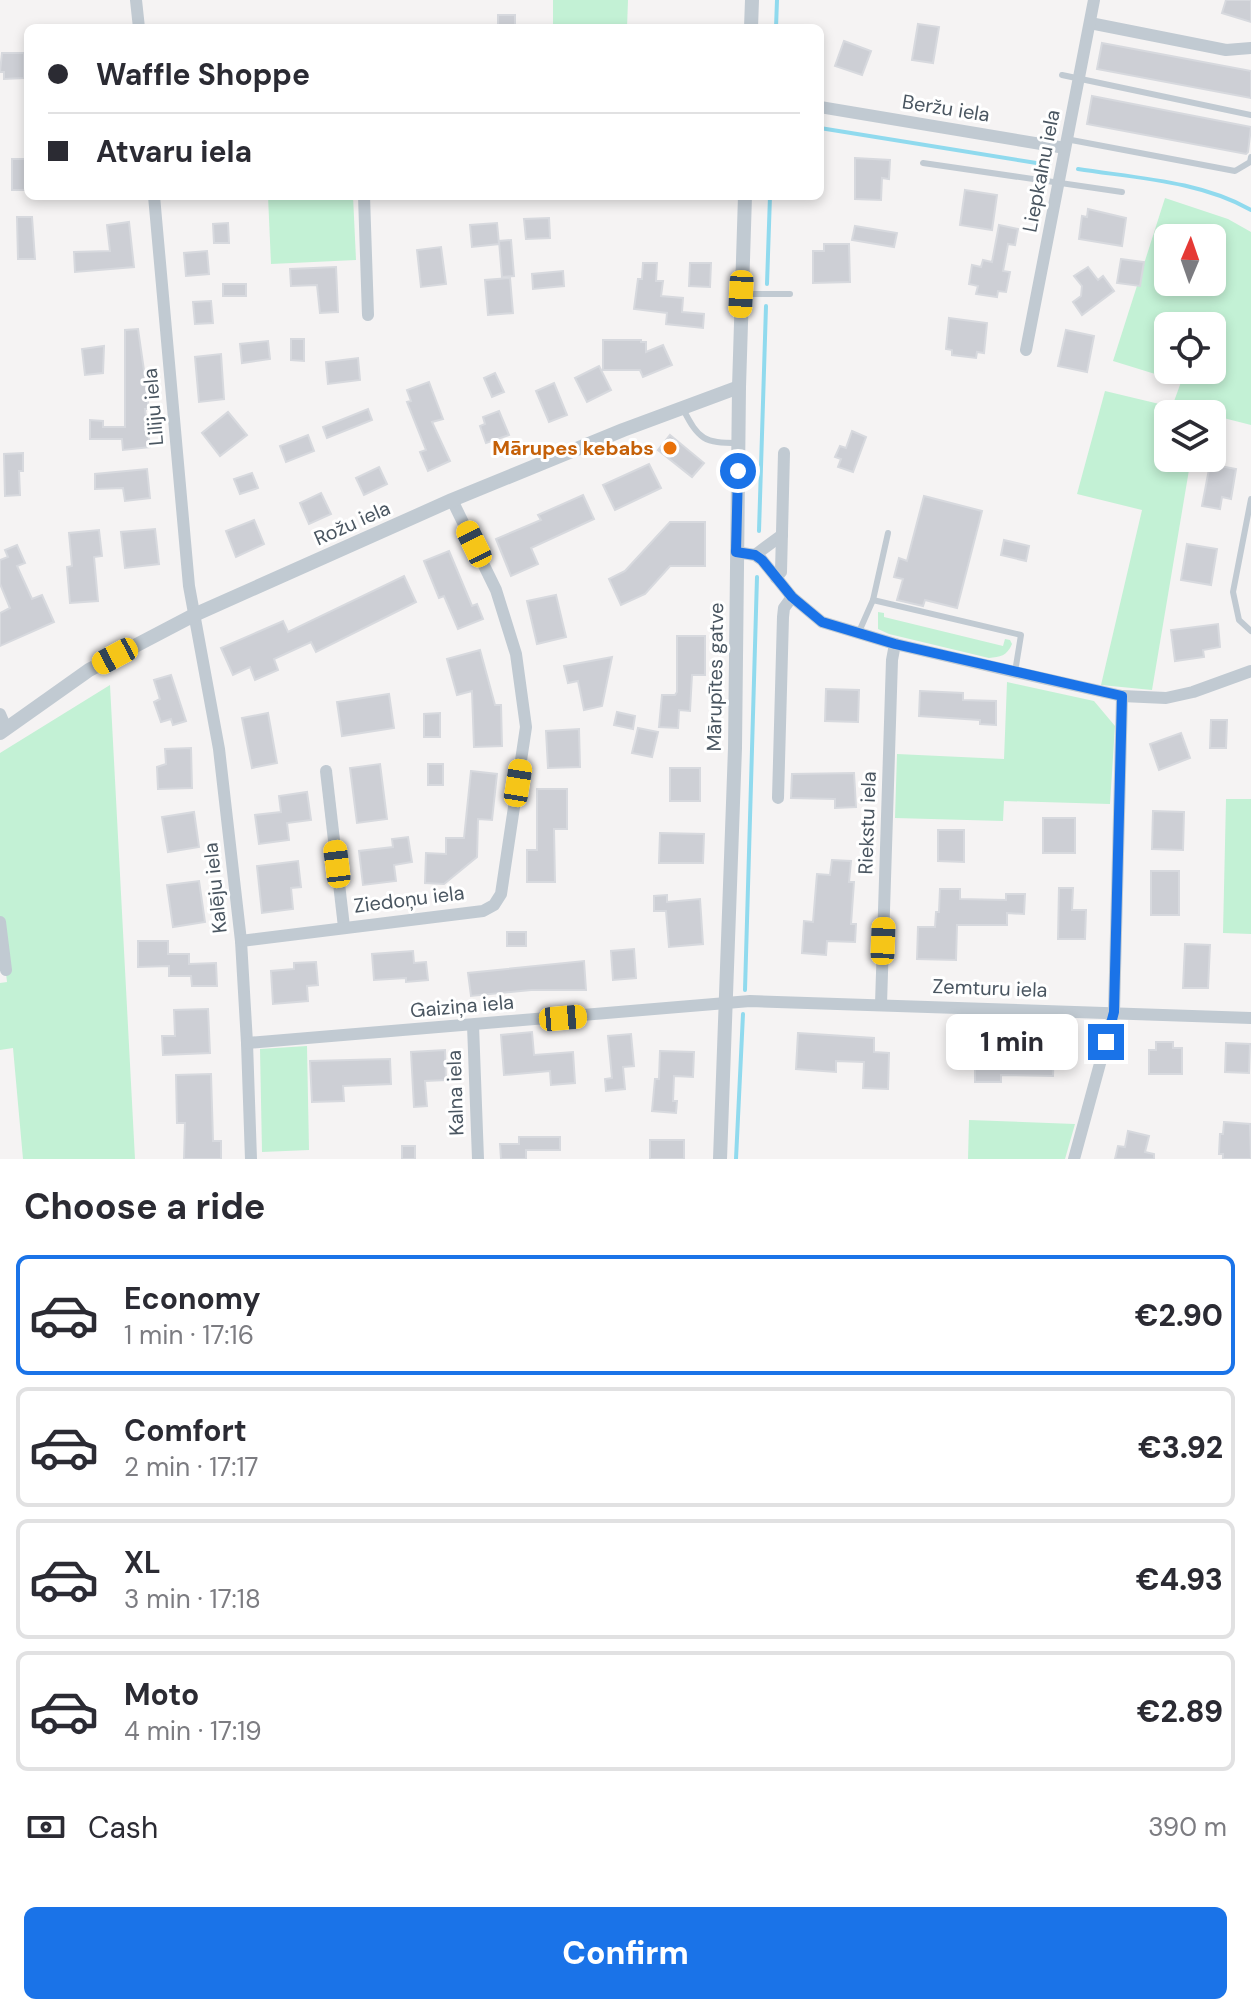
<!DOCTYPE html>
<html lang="en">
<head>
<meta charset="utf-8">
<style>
	:root { --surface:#fff; --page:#f7f7f7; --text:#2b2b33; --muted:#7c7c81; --line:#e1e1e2; --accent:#1a73e8 }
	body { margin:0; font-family:"DM Sans",sans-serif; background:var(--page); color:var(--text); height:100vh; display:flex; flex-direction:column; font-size:30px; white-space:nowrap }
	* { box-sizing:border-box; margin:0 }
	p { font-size:26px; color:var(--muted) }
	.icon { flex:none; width:44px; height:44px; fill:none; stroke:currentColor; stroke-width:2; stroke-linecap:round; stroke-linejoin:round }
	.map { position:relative; height:1159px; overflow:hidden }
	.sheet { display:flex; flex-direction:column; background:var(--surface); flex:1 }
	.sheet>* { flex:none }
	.top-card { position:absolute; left:24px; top:24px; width:800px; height:176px; border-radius:12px; box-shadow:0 4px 12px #0003; display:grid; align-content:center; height:176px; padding:0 24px; background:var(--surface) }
	.needle { width:52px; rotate:2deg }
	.fabs { position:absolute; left:1154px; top:224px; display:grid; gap:16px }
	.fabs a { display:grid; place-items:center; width:72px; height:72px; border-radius:12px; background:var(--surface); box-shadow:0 4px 12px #0003; font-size:40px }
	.end { position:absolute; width:36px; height:36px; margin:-18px; border:10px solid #1a73e8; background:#fff; box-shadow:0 0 0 4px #fff }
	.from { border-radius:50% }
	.bubble { position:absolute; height:56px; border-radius:12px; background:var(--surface); box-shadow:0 4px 12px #0003; font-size:26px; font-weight:800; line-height:56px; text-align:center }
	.car { position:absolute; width:24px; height:48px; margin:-24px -12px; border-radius:10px; box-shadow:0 0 6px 2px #0007; background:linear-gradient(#f5c518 24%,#345 0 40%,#f5c518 0 76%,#345 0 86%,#f5c518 0) }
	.top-card b { display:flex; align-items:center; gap:28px; height:76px; font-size:30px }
	.top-card b+b { border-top:2px solid var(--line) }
	.top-card i { width:20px; height:20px; background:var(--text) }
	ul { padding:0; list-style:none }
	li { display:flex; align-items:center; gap:24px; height:120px; margin:0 16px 12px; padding:0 8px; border:4px solid var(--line); border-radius:12px }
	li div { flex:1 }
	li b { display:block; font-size:30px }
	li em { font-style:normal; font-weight:800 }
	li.on { border-color:var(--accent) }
	li>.icon { width:72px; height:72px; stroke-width:1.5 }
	h2 { padding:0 24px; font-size:36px; line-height:96px }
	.pay { display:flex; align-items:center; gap:20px; height:88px; padding:0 24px; font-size:30px }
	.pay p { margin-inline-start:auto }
	.cta { display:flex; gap:16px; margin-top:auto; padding:16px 24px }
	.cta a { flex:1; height:92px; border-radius:12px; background:var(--accent); color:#fff; font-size:32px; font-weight:800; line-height:92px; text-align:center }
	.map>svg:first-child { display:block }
</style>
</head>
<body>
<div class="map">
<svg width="1251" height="1159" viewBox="0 0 1251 1159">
	<rect width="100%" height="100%" fill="#f5f3f3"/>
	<!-- green -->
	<g fill="#c3f1d5" fill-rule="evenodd">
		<polygon points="553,0 628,0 627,28 553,28"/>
		<polygon points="268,196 353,196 356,260 271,264"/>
		<path d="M1165,198l63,21 23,13v193l-51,-13 -1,2h-31v44h23l-39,232 -51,-5 41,-175 -65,-16 28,-103 67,16 9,-25 -68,-21zM1168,238h44v44h-44zM1168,326h44v44h-44z"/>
		<path d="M878,612l6,1v4l119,29 2,-7 5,1 2,4c-5,12 -12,13 -23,14l-100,-24 -11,-5z"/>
		<polygon points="1007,682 1094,701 1115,726 1110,804 1004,801 1003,821 895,818 897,754 1004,759"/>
		<polygon points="110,685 135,1159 23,1159 13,1048 0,1050 0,983 7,982 0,922 0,753"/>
		<polygon points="1226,799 1251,799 1251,934 1223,933"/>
		<polygon points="307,1046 309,1150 262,1152 260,1049"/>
		<polygon points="969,1120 1075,1124 1065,1159 968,1159"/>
	</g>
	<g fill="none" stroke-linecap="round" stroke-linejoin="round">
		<!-- stream -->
		<g stroke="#90daee" stroke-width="4">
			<polyline points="776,28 777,0"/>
			<polyline points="820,128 1049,165"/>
			<path d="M1078,169c58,9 122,12 173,41"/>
			<polyline points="767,284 770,196"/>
			<polyline points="759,531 766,306"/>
			<polyline points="745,990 757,577"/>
			<polyline points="736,1159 743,1014"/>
		</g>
	</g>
	<!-- building -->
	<g fill="#cdcfd5" stroke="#d7d9de" stroke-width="2">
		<polygon points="1226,0 1251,0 1251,22 1222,13"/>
		<rect x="498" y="15" width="17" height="13"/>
		<polygon points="918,24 939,27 933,63 912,60"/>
		<polygon points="844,41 871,51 862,75 835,66"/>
		<polygon points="1102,43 1251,71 1251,98 1097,69"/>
		<polygon points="2,53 24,53 24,78 4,79 4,72 0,72"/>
		<polygon points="1092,96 1251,127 1248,152 1246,154 1087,124"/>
		<polygon points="855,158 890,160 889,179 882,178 881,200 855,199"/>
		<rect x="12" y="159" width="16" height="31"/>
		<polygon points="965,190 997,195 992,230 960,225"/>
		<polygon points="1088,209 1126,218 1122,246 1079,239 1082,216 1087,217"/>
		<polygon points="17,217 32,217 35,259 18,259"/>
		<polygon points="549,218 550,238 526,239 524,219"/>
		<polygon points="129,222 134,267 75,272 74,252 110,251 107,225"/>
		<polygon points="228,223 229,243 214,243 213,224"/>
		<polygon points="497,223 499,244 472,247 470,225"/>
		<polygon points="999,225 1018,229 1015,245 1008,244 1003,271 1010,272 1006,292 998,291 997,297 976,294 978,286 969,284 972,265 981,267 983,260 992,262"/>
		<polygon points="855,226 897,233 894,247 852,240"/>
		<polygon points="511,240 514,276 502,277 499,241"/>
		<polygon points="824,244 849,244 850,282 813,283 813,251 824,251"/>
		<polygon points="441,247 446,284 421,287 417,250"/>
		<polygon points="207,251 209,274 186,276 184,253"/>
		<polygon points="1121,259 1144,262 1140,286 1117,283"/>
		<polygon points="643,263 657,263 656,281 663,281 661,296 683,298 682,312 704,314 703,328 666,324 667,313 634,309 638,279 642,279"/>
		<polygon points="690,263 711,263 710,287 689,286"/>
		<polygon points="336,267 338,312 320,313 317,285 291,286 290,269"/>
		<polygon points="1088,267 1098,280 1103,276 1114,291 1082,315 1073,302 1081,296 1082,286 1074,276"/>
		<polygon points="563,271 564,286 533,289 532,274"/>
		<polygon points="510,278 513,313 488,315 485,280"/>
		<rect x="223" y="284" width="23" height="12"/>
		<polygon points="211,301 213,323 195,324 193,302"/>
		<polygon points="949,318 987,323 984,353 977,352 976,358 952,355 952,350 946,349"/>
		<polygon points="138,329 148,398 148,409 145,409 150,447 123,450 122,439 90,439 90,420 103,421 103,427 125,427 125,330"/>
		<polygon points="1066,330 1094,336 1087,372 1058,366"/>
		<polygon points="291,339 304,339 304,361 291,360"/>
		<polygon points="603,340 641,340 641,342 646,342 646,352 663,345 672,365 643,377 640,370 603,370"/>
		<polygon points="268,341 270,359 242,363 240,344"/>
		<polygon points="104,346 103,373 85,375 82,349"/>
		<polygon points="221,354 224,399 199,402 195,357"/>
		<polygon points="358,358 360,380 328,384 326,362"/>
		<polygon points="599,366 611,390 587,402 575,378"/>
		<polygon points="495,373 504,392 492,397 484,378"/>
		<polygon points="429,382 443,419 432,422 450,461 428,471 420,452 426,450 407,402 411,401 407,390"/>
		<polygon points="554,383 567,415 549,422 536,391"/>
		<polygon points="368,409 372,420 327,438 323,427"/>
		<polygon points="499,411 509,435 486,443 480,426 485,424 483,417"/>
		<polygon points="228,412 247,435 220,456 202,433"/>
		<polygon points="852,431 866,437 853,472 838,467 841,459 835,457 840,446 846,448"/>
		<polygon points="308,435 314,451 286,462 280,446"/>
		<polygon points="670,435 704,463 692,477 658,450"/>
		<polygon points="23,453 23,471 19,471 20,495 5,496 4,454"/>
		<polygon points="649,464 661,488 615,510 603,485"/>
		<polygon points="1210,464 1236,469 1231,499 1222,497 1220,509 1202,506"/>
		<polygon points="379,467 387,484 364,495 356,478"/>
		<polygon points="147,469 150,498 125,501 123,488 95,489 95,474"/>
		<polygon points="252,473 258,488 240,494 234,479"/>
		<polygon points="321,493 331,514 309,524 300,503"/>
		<polygon points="583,495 594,519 531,548 538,564 511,576 496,539 541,520 538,515"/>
		<polygon points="924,496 982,511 957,608 925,600 923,606 897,600 903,579 894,577 899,558 907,561"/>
		<polygon points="254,520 264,544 236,557 226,531"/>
		<polygon points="670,522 705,522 705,566 670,566 645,594 621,605 609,579 625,571"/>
		<polygon points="155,529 159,564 125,568 121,532"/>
		<polygon points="99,530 102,556 94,557 98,601 70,603 67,567 72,566 69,533"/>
		<polygon points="1004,540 1029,546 1026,561 1001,555"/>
		<polygon points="1187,544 1217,549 1211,585 1181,580"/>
		<polygon points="17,545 25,563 17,566 32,599 42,595 54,622 0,646 0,613 10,608 0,584 0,560 8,557 5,550"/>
		<polygon points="449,551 472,606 477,604 483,619 458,629 444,596 439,598 424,561"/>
		<polygon points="404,576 416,602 316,652 311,642 274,659 278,670 255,680 250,667 233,675 221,648 283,621 288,632"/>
		<polygon points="556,595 566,637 537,644 527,601"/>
		<polygon points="1218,624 1220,647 1203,650 1204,657 1175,661 1171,630"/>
		<polygon points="677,636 705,636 705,675 692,675 690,711 679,710 678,728 659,727 662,695 675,695 677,692"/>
		<polygon points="480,650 495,705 501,705 502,746 474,747 472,691 457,695 447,659"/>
		<polygon points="612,657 602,706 584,710 578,681 568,683 564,666"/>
		<polygon points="171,675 186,721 173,725 171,719 161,722 154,702 160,699 154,680"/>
		<polygon points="826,689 859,690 858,722 825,721"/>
		<polygon points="920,691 963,693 963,700 996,701 996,725 980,724 980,720 919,716"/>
		<polygon points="389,694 394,728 342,736 337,702"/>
		<polygon points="617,712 635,716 633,729 614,725"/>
		<polygon points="268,713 277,763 252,768 242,718"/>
		<polygon points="440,713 440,737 424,737 424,714"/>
		<polygon points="1211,720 1227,720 1226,748 1210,748"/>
		<polygon points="638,728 658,732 652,757 632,753"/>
		<polygon points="579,729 580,767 548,768 546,731"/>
		<polygon points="1181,733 1190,758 1159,770 1150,744"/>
		<polygon points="191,748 192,788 158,789 157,767 166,764 165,749"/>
		<polygon points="380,764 387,819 357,823 350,768"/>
		<rect x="428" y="764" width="15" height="21"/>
		<rect x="670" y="768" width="30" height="33"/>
		<polygon points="471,771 497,774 492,820 478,819 477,857 444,884 425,883 426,853 446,854 446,838 464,838"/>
		<polygon points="854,773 856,807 835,808 835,799 791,798 792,774"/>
		<polygon points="537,789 567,789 567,829 554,829 555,882 527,882 527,850 537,850"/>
		<polygon points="307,792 311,820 287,823 289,840 259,844 255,815 281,812 279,796"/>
		<polygon points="1153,811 1184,812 1183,850 1152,849"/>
		<polygon points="194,812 199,847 168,852 162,817"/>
		<rect x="1043" y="818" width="32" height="35"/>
		<polygon points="938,830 964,830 964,862 938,861"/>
		<polygon points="660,833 704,834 703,863 659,863"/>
		<polygon points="408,837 412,862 394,865 396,881 363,885 359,851 393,847 392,839"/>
		<polygon points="832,860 851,861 849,882 854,882 851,924 856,924 855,942 827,941 826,955 802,953 804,921 813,922 817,874 830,875"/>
		<polygon points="298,861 301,887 291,888 293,909 262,913 257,866"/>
		<rect x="1151" y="871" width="28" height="44"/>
		<polygon points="199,881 205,922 173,927 167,885"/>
		<polygon points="1059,888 1073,888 1072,910 1086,910 1085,939 1058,939"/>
		<polygon points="940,889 960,889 960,899 1006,900 1006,894 1025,894 1024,914 1007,913 1007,925 957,925 956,960 917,959 918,927 935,927 936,912 939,912"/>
		<polygon points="667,895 667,902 700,899 703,944 669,947 666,911 654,911 654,896"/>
		<rect x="507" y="932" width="19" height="14"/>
		<polygon points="138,941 168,941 168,954 189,954 189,964 216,963 217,986 192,986 191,976 169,976 169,966 138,967"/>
		<polygon points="1185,944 1210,945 1208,988 1183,988"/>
		<polygon points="634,949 636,978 613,980 611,951"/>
		<polygon points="413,951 414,963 426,962 428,980 406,982 406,978 374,980 372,954"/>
		<polygon points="584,961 586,990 531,990 471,996 468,973"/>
		<polygon points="316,962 318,985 307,986 308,1001 273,1004 271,971 294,969 294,963"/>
		<polygon points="208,1009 210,1053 163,1055 162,1036 175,1036 174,1010"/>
		<polygon points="532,1032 534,1055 573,1052 575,1083 551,1085 550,1071 504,1075 501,1035"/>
		<polygon points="798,1033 874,1038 874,1052 889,1053 888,1089 863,1088 864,1062 836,1061 836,1072 796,1069"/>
		<polygon points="631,1034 634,1066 623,1067 625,1089 606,1091 605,1079 612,1078 608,1036"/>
		<polygon points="1156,1042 1173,1042 1173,1048 1182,1048 1182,1074 1149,1074 1149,1050 1156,1050"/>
		<polygon points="1020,1043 1054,1044 1053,1076 1001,1075 1001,1082 975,1082 975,1054 986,1054 986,1044"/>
		<polygon points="1226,1043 1250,1044 1249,1073 1225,1072"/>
		<polygon points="445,1050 446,1080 425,1081 427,1106 414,1107 411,1052"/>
		<polygon points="660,1051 694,1052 693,1077 674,1076 673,1101 677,1101 676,1113 652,1111 655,1079 659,1079"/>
		<polygon points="390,1059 391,1084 343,1086 344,1101 312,1102 310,1061"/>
		<polygon points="211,1074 213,1141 221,1141 221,1159 184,1159 185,1123 177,1123 176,1075"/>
		<polygon points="1224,1122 1250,1124 1251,1159 1223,1159 1223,1154 1219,1154 1220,1134 1223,1134"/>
		<polygon points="1128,1131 1149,1136 1145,1152 1154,1154 1154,1159 1115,1159 1118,1146 1125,1147"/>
		<polygon points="519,1137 560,1137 560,1150 526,1150 526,1159 501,1159 500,1144 519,1144"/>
		<rect x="650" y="1140" width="34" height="19"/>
		<rect x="402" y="1146" width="13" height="13"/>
	</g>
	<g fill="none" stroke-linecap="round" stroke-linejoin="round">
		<!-- service -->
		<g stroke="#c1cad2" stroke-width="6">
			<polyline points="1062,75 1251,115"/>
			<polyline points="1066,139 1235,171 1250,162 1251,157"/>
			<polyline points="923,163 1122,192"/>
			<polyline points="742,294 790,294"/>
			<path d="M683,409c16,31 21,34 55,34"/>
			<polyline points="1251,499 1233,592 1239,620 1251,631"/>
			<polyline points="873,600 888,533"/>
			<polyline points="858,634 873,600 1021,635 1015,672"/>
		</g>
		<!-- minor -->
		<g stroke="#c1cad2" stroke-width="12">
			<polyline points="136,0 139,28"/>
			<polyline points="1090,23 1226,50 1251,48"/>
			<polyline points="820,107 1065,148"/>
			<polyline points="154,196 189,586 219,749 241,941 247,1043 251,1159"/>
			<polyline points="364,196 368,315"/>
			<polyline points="1026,350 1094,0"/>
			<polyline points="736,552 755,555 762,560 792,597 822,622 895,644 1015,672 1122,696 1166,698 1193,692 1251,671"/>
			<polyline points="755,555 782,535"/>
			<polyline points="776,578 781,572 784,453"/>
			<polyline points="0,714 6,728"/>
			<polyline points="326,771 344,927"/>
			<polyline points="778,798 783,617 784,608 792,597"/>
			<polyline points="0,922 6,970"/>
			<polyline points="241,941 483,911 494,905 501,894 526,727 516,654 496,590 452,500"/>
			<polyline points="881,1004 892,660 895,644"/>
			<polyline points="473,1025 478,1159"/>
			<polyline points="247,1043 750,1001 1251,1018"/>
			<polyline points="1074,1159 1114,1012 1122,696"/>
		</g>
		<!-- tertiary -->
		<g stroke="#c1cad2" stroke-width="14">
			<polyline points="751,28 752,0"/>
			<polyline points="0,733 89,670 194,615 452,500 623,430 739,387"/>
			<polyline points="720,1159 735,748 739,387 745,196"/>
		</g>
	</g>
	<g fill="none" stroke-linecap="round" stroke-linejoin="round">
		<!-- route -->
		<polyline stroke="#1a73e8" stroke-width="10" points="738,471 736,552 755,555 762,560 792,597 822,622 895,644 1122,696 1114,1012 1106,1042"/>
	</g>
	<!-- markers -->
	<circle fill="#e8710a" stroke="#fff" stroke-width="3" cx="670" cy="448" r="8"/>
	<g text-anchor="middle" stroke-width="6" stroke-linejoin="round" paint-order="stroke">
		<!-- street labels -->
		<g font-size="20" fill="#4a5661" stroke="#fff">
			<text transform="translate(946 108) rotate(9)" y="7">Beržu iela</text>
			<text transform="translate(1041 171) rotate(-79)" y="7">Liepkalnu iela</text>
			<text transform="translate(153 407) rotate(-95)" y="7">Liliju iela</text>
			<text transform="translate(352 523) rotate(-24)" y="7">Rožu iela</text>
			<text transform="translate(715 677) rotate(-89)" y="7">Mārupītes gatve</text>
			<text transform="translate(867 823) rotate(-88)" y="7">Riekstu iela</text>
			<text transform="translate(215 888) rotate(-96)" y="7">Kalēju iela</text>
			<text transform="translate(409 899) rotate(-7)" y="7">Ziedoņu iela</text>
			<text transform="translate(990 988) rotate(2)" y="7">Zemturu iela</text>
			<text transform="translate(462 1006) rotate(-5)" y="7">Gaiziņa iela</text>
			<text transform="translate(455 1093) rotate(-92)" y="7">Kalna iela</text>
		</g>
		<!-- food labels -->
		<g font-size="20" font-weight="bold" fill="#c56008" stroke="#fff" text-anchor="end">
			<text x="654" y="455">Mārupes kebabs</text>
		</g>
	</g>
</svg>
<div class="fabs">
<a><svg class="needle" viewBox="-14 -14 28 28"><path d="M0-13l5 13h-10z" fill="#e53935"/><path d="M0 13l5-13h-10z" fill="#7c7c81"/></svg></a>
<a><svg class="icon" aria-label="locate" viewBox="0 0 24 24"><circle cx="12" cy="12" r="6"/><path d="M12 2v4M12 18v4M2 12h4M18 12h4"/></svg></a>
<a><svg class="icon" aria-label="layers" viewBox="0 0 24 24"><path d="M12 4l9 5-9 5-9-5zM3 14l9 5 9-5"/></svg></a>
</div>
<i class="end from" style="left:738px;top:471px"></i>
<i class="end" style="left:1106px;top:1042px"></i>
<div class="bubble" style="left:946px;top:1014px;width:132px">1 min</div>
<i class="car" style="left:741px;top:294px;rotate:183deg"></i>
<i class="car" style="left:474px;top:544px;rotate:334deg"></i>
<i class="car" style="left:115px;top:656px;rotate:242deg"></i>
<i class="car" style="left:518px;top:783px;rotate:9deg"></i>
<i class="car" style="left:337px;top:864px;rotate:353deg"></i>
<i class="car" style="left:883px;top:941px;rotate:2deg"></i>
<i class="car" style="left:563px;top:1018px;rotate:85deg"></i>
<div class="top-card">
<b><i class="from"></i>Waffle Shoppe</b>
<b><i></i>Atvaru iela</b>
</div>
</div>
<section class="sheet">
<h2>Choose a ride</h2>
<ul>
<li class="on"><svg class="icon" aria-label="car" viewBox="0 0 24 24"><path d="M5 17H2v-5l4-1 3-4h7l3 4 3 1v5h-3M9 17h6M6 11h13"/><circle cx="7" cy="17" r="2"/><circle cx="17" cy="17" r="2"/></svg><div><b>Economy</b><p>1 min · 17:16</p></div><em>€2.90</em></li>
<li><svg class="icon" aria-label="car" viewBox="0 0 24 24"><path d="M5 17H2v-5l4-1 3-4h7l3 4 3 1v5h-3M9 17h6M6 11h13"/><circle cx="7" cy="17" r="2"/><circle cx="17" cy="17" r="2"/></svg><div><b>Comfort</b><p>2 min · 17:17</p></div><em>€3.92</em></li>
<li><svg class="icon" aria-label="car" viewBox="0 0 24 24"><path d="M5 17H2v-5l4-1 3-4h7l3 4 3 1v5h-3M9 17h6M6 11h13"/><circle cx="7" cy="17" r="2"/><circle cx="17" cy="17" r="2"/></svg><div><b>XL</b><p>3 min · 17:18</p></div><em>€4.93</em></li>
<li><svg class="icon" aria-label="car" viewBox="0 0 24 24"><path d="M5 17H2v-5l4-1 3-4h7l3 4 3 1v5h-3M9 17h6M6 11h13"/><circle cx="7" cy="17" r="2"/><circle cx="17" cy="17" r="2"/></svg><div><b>Moto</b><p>4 min · 17:19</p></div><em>€2.89</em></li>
</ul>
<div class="pay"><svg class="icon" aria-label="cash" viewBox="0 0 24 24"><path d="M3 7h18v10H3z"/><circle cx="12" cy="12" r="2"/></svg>Cash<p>390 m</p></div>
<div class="cta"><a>Confirm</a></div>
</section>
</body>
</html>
